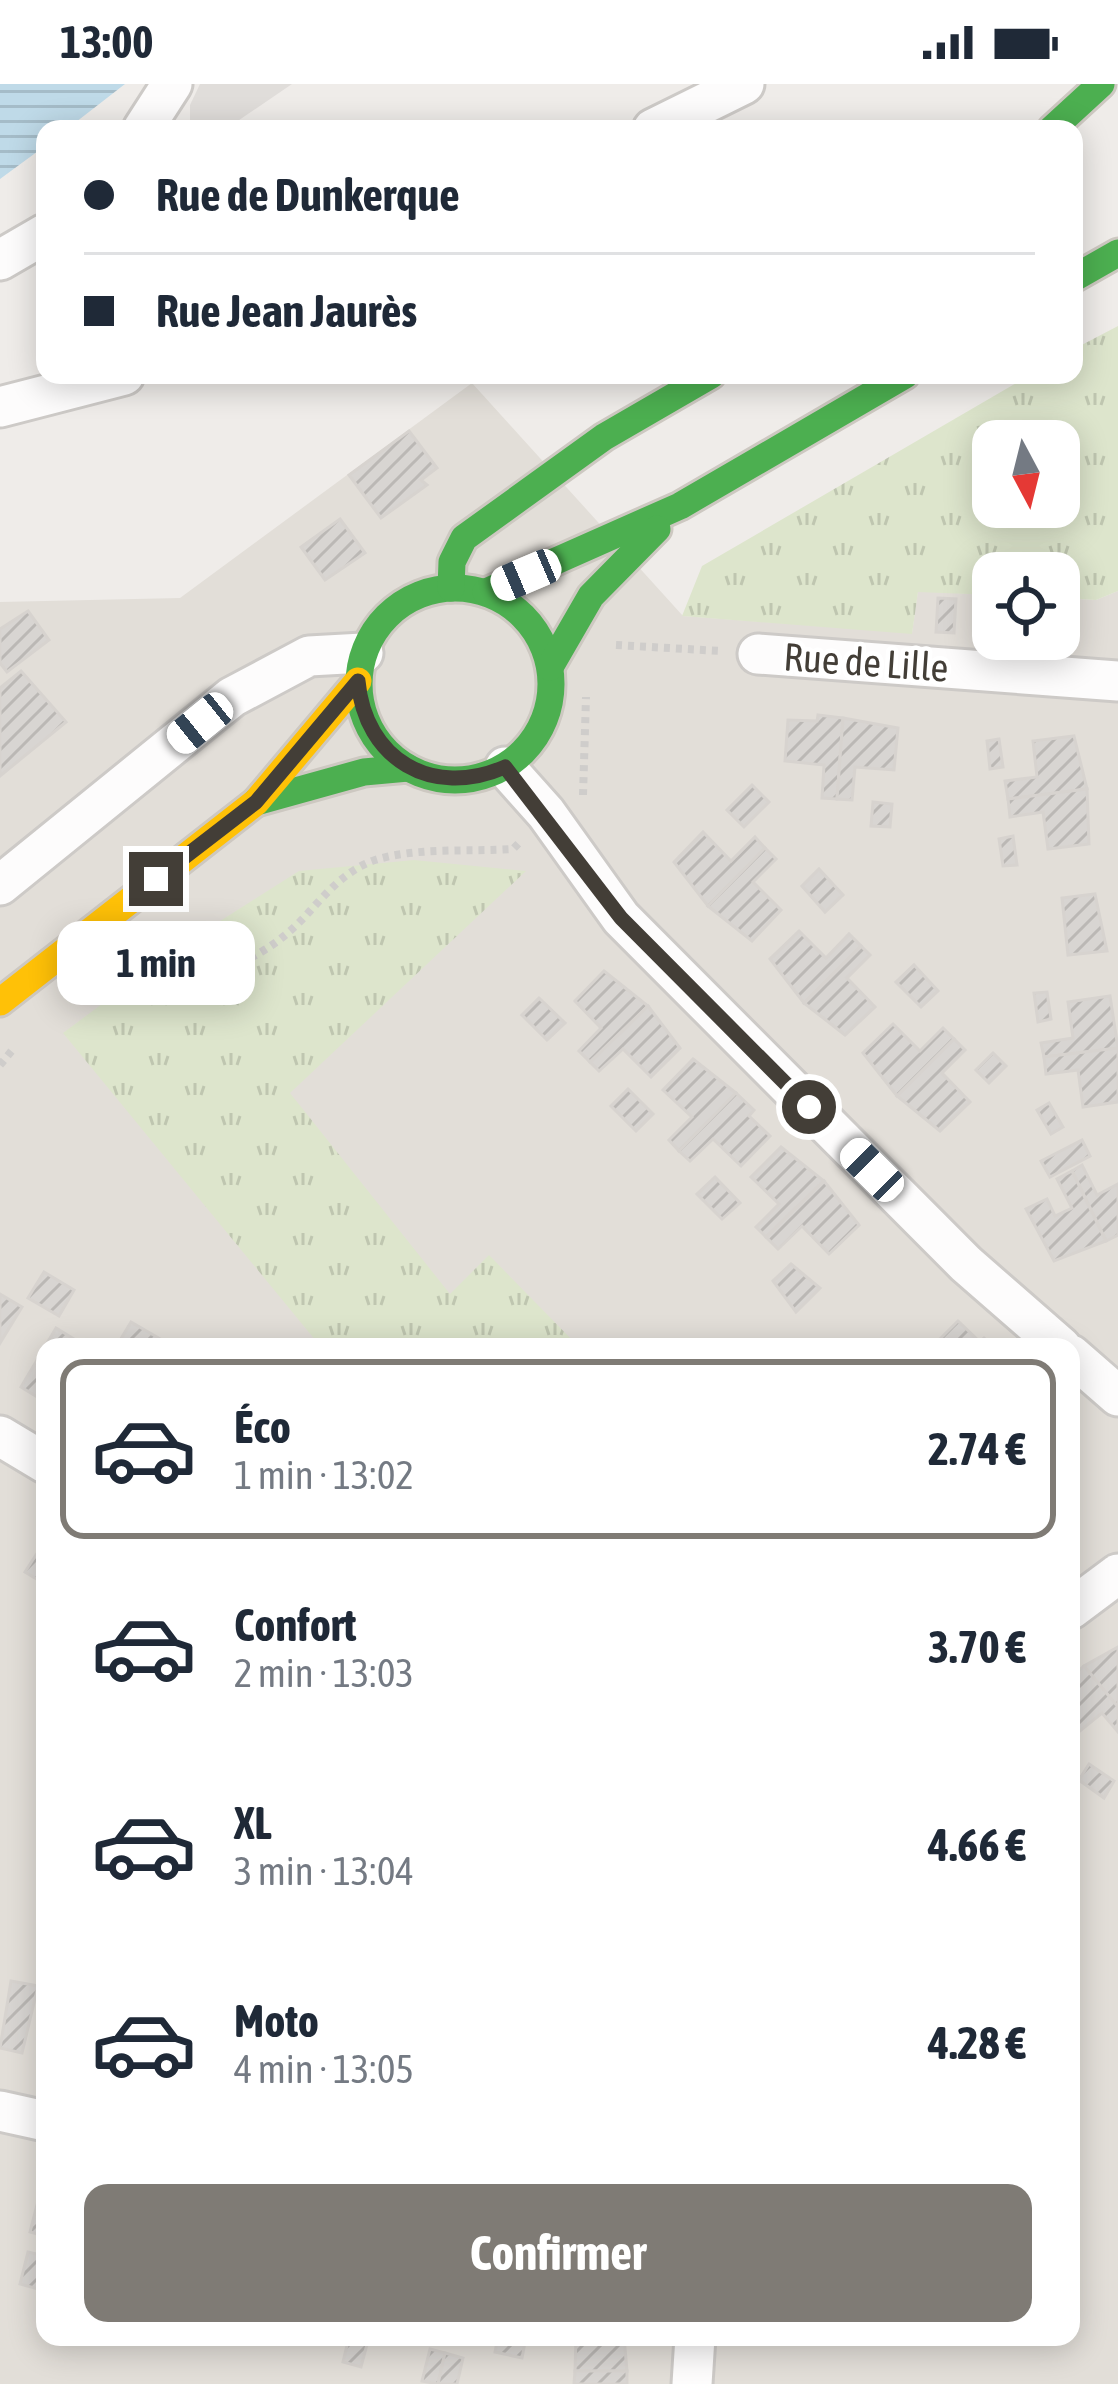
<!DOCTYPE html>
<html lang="fr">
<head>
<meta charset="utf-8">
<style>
	:root { --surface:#fff; --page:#f2f2f3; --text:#1f2937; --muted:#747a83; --line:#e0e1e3; --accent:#7f7b75 }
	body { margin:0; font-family:"Asap Condensed",sans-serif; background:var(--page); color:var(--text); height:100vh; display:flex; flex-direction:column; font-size:45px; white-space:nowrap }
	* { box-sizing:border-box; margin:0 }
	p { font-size:39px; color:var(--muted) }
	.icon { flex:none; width:66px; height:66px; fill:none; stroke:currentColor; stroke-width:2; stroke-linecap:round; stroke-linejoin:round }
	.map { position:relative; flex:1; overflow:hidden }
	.panel { position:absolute; left:36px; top:1254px; width:1044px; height:1008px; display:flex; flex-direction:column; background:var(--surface); border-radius:24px; box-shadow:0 6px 30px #0003 }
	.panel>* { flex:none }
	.guide { position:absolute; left:36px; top:36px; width:1047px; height:264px; border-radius:24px; box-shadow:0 6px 30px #0003; display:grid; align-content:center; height:264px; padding:0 48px; background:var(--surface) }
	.needle { width:78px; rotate:173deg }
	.controls { position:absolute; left:972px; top:336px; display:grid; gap:24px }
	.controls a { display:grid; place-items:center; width:108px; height:108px; border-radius:24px; background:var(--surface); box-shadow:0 6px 30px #0003; font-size:60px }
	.end { position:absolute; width:54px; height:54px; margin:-27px; border:15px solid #433e37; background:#fff; box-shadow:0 0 0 6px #fff }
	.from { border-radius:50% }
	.bubble { position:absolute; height:84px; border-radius:24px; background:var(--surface); box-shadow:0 6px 30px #0003; font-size:39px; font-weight:700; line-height:84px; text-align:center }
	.car { position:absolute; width:36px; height:72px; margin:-36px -18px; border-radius:15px; box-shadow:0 0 9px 3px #0007; background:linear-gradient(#fff 24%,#345 0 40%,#fff 0 76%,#345 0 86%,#fff 0) }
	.guide b { display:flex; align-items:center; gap:42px; height:114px; font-size:45px }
	.guide b+b { border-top:3px solid var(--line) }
	.guide i { width:30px; height:30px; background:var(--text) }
	ul { padding:21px 0 0; list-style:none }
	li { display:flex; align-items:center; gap:36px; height:180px; margin:0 24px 18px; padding:0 24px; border:6px solid transparent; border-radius:24px }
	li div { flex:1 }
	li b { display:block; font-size:45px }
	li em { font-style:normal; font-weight:700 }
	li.selected { border-color:var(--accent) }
	li>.icon { width:108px; height:108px; stroke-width:1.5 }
	.primary-button { display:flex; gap:24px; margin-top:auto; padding:24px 48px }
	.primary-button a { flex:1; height:138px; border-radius:24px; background:var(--accent); color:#fff; font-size:48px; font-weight:700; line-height:138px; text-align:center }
	.status { display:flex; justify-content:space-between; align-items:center; height:84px; padding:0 60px; background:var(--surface); direction:ltr }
	.status svg { height:33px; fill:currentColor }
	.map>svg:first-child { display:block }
</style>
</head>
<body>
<div class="status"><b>13:00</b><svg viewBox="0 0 49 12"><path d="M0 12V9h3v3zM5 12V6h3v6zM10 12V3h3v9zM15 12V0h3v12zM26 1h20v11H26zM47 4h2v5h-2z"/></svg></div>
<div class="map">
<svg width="1118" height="2300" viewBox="0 0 1118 2300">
	<defs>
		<pattern id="grass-tufts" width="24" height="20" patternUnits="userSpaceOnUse" patternTransform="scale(3)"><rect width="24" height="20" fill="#dde5cc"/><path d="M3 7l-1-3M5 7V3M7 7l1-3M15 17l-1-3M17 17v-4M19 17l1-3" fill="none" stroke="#bfc6b0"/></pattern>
		<pattern id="water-rules" width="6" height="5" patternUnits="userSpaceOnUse" patternTransform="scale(3)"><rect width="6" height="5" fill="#bfdae8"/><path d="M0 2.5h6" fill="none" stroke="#a5bcc8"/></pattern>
		<pattern id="building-hatch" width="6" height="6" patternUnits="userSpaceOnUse" patternTransform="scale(3)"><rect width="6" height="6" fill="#d8d5d2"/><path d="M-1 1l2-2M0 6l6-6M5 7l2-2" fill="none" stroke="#bbb8b5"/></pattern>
	</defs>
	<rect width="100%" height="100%" fill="#efece9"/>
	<!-- residential -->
	<path fill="#e2ded8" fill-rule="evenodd" d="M472,299l211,233 229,17 6,-42 75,4v44h66v-41l37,2 22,-9v1793h-1118v-1782l180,-4zM45,1263h1026v990h-1026z"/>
	<!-- grass -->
	<g fill="url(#grass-tufts)" fill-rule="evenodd">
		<path d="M1118,242v265l-22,9 -37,-2v-25h-66v22l-75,-3 -6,42 -230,-18 20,-50 328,-191h44v-26zM993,357h66v66h-66z"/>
		<polygon points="414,776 526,787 290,1009 450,1210 489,1171 579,1263 321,1263 63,949 176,865 299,787"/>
	</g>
	<!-- parking -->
	<polygon fill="#e0ddda" points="200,0 292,0 226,45 190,45 190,21"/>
	<!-- water -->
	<polygon fill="url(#water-rules)" points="0,0 125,0 67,45 45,45 45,62 0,95"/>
	<!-- building -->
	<g fill="url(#building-hatch)" stroke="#d7d3cf" stroke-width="3">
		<polygon points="409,347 437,384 421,396 427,401 381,434 349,391"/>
		<polygon points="340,435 365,469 325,496 301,463"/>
		<polygon points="938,514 956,515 954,549 936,548"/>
		<polygon points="28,527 49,556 7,588 0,579 0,545"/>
		<polygon points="21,587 66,638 0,692 0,604"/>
		<polygon points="818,631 843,634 837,715 822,714 824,681 785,677 788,636 817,637"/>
		<polygon points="843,634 898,644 894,686 855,683 852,716 837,715"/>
		<polygon points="1074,652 1087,705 1008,715 1005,697 1037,693 1033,657"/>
		<polygon points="999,655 1003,683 990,685 987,657"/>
		<polygon points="752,701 769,718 744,743 727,726"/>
		<polygon points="1087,705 1089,760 1048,765 1043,728 1010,733 1008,715"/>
		<polygon points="873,718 892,720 890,743 871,742"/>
		<polygon points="703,748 731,777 755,753 765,764 708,822 674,778"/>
		<polygon points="1013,752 1017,781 1003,782 999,755"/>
		<polygon points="765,764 776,775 753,798 781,826 752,857 708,822"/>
		<polygon points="819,785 843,811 825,828 802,802"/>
		<polygon points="1095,810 1107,867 1068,871 1062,814"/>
		<polygon points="799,847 826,874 849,850 861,862 804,919 770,875"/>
		<polygon points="861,862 870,871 847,894 875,923 845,951 804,919"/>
		<polygon points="914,881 938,907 921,923 896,898"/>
		<polygon points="604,887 648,922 590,978 579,967 601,944 575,917"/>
		<polygon points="1047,908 1051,935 1038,938 1034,909"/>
		<polygon points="1110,912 1118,964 1044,973 1041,959 1073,954 1068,918"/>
		<polygon points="539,914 565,939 547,956 522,931"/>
		<polygon points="648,922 680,964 651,993 623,965 599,987 590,978"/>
		<polygon points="893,940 920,967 943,944 954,955 897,1012 863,969"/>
		<polygon points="954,955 965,966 942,989 970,1018 940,1047 897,1012"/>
		<polygon points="1118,964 1118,1018 1083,1023 1078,986 1046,990 1044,973"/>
		<polygon points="993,969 1006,982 989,999 976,986"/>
		<polygon points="693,975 736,1009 679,1067 669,1056 692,1033 663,1006"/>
		<polygon points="628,1005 653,1030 636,1047 611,1022"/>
		<polygon points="736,1009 754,1026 749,1032 770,1052 741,1082 713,1055 690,1077 679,1067"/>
		<polygon points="1049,1019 1063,1043 1051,1050 1037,1026"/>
		<polygon points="1082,1056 1090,1072 1050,1093 1041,1077"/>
		<polygon points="781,1063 824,1097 766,1153 756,1143 779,1120 751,1093"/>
		<polygon points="1082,1081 1097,1111 1118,1100 1118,1151 1106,1157 1072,1087"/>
		<polygon points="1072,1087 1106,1157 1054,1177 1026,1125 1047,1115 1055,1132 1072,1124 1057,1095"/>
		<polygon points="715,1093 740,1119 722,1135 697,1110"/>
		<polygon points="824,1097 859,1141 829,1170 802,1142 778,1165 766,1153"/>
		<polygon points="791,1180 820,1204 796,1228 773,1197"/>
		<polygon points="44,1188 74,1206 59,1232 28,1214"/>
		<polygon points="0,1210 22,1223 0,1259"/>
		<polygon points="958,1237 980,1258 984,1254 993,1263 932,1263"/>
		<polygon points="131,1238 162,1256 158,1263 116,1263"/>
		<polygon points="56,1244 79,1258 77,1263 45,1263 44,1317 21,1303"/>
		<polygon points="45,1457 45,1500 25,1488"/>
		<polygon points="1118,1563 1118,1623 1084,1582"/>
		<polygon points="1084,1582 1118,1623 1118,1648 1102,1629 1071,1654 1071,1593"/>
		<polygon points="1089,1680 1114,1697 1104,1714 1079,1696"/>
		<polygon points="11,1897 38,1902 22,1969 0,1964"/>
		<polygon points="45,2090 45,2152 30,2148"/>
		<polygon points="28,2168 45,2172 38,2205 20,2200"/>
		<polygon points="349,2253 369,2253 361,2283 343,2278"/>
		<polygon points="498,2253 526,2253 522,2274 495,2268"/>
		<polygon points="576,2253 624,2253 627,2287 575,2287"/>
		<polygon points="430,2265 445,2269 438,2300 422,2297"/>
		<polygon points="445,2269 463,2274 457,2300 438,2300"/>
		<polygon points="575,2287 627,2287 627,2300 574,2300"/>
	</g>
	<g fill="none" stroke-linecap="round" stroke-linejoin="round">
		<!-- street casing -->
		<g stroke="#cdcac7" stroke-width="45">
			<g id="street">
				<polyline points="143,45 172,0"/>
				<polyline points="653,45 744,0"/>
				<polyline points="0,176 45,150"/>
				<polyline points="0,323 124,291"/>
				<polyline points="758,570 1118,597"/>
				<polyline points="505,683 546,729 621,834 966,1180 1061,1263"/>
				<polyline points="0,801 232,613 309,572 363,569"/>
				<polyline points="1071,1271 1118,1312"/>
				<polyline points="0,1352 45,1379"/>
				<polyline points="1071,1525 1118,1490"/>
				<polyline points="0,2027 45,2037"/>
				<polyline points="692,2300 695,2253"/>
			</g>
		</g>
		<!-- fast casing -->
		<g stroke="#cdc8c1" stroke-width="33">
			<g id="fast">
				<polyline points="1052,45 1101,0"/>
				<polyline points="1074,194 1118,169"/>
				<circle cx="455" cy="600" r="96"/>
				<polyline points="451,504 452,478 464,454 604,353 711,291"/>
				<polyline points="486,508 680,422 905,291"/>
				<polyline points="550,583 591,512 657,445"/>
				<polyline points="256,718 364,688 408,684"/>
			</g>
		</g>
		<!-- slow casing -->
		<g stroke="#cdc8c1" stroke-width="33">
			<polyline id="slow" points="0,918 256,718 358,597"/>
		</g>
		<!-- path -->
		<g stroke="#cfcdcb" stroke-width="8" stroke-dasharray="6 6" stroke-linecap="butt">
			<polyline points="616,561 721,567"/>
			<polyline points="583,711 586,613"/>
			<path d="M110,893c78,10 146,-5 200,-66 18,-20 38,-42 65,-51 41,-13 95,-8 138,-11l6,-6"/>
			<polyline points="0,981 14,964"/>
		</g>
		<!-- street -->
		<use href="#street" stroke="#fdfcfc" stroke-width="39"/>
		<!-- fast -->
		<use href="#fast" stroke="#4caf50" stroke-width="27"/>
		<!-- slow -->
		<use href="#slow" stroke="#ffc107" stroke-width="27"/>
	</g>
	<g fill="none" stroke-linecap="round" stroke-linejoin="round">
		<!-- route -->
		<path stroke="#433e37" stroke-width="15" d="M156,795l100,-77 102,-121c7,78 74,118 147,86l116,151 188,189"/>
	</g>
	<g text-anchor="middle" stroke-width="9" stroke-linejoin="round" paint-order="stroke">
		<!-- street labels -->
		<g font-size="39" fill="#433e37" stroke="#fff">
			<text transform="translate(866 578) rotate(4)" y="14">Rue de Lille</text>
		</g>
	</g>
</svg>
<div class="controls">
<a><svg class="needle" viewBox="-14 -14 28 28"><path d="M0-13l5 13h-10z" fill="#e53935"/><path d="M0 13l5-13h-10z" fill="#747a83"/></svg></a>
<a><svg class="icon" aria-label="locate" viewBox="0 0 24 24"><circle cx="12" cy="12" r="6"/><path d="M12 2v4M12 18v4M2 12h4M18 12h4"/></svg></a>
</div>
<i class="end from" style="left:809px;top:1023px"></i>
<i class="end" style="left:156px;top:795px"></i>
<div class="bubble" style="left:57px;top:837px;width:198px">1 min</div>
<i class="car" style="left:526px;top:491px;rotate:247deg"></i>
<i class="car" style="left:200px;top:639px;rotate:231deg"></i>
<i class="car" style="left:872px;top:1086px;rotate:315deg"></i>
<div class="guide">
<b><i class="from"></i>Rue de Dunkerque</b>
<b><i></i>Rue Jean Jaurès</b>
</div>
<section class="panel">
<ul>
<li class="selected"><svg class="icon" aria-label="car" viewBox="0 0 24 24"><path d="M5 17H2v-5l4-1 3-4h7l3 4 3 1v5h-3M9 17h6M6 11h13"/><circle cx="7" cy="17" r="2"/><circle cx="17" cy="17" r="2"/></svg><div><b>Éco</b><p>1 min · 13:02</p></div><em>2.74 €</em></li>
<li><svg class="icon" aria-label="car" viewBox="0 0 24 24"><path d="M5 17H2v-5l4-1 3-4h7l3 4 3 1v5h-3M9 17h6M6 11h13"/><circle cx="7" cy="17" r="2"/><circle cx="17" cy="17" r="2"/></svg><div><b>Confort</b><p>2 min · 13:03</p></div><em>3.70 €</em></li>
<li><svg class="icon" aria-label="car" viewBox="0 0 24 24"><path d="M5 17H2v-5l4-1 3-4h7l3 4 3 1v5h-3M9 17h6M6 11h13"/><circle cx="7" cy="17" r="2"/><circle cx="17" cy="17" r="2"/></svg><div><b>XL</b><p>3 min · 13:04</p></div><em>4.66 €</em></li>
<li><svg class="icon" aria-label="car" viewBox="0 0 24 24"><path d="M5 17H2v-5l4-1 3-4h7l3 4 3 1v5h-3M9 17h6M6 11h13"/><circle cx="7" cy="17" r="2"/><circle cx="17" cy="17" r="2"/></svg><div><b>Moto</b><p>4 min · 13:05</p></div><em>4.28 €</em></li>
</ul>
<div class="primary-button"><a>Confirmer</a></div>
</section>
</div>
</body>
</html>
